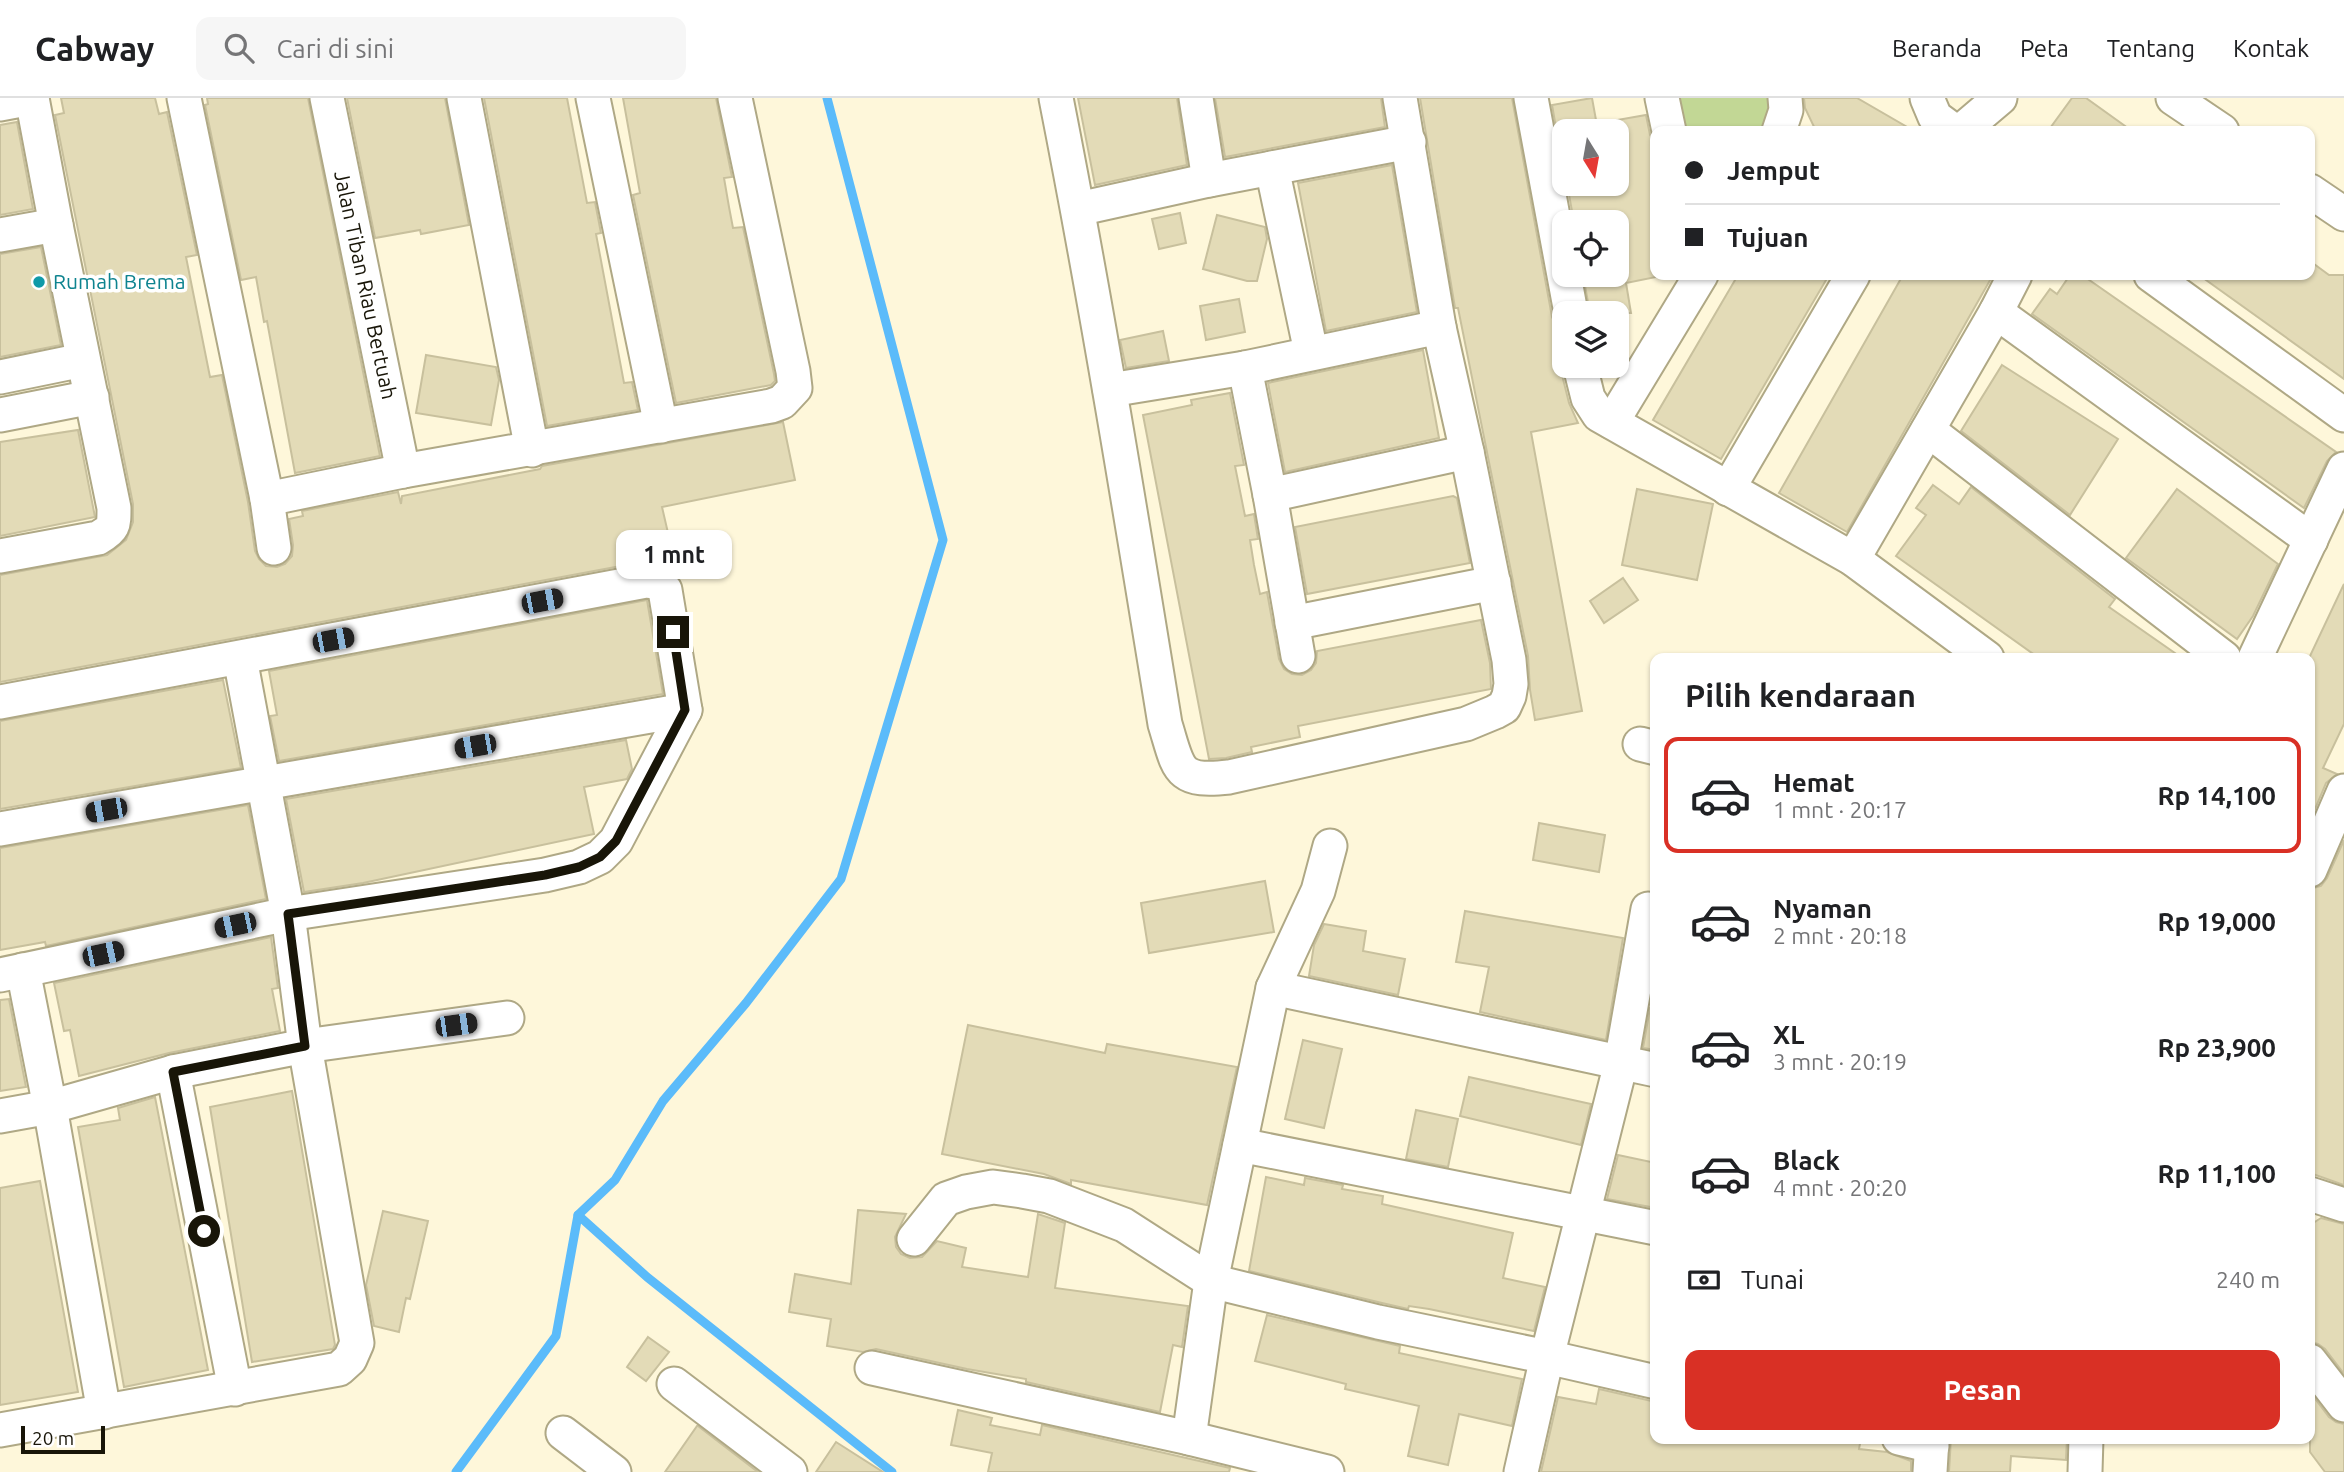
<!DOCTYPE html>
<html lang="id">
<head>
<meta charset="utf-8">
<style>
	:root { --surface:#fff; --page:#f6f6f6; --text:#202124; --muted:#757577; --line:#e0e0e0; --accent:#d93025 }
	body { margin:0; font-family:Ubuntu,sans-serif; background:var(--page); color:var(--text); height:100vh; display:flex; flex-direction:column; font-size:26px; white-space:nowrap }
	* { box-sizing:border-box; margin:0 }
	p { font-size:23px; color:var(--muted) }
	.icon { flex:none; width:38px; height:38px; fill:none; stroke:currentColor; stroke-width:2; stroke-linecap:round; stroke-linejoin:round }
	.map { position:relative; flex:1; overflow:hidden }
	.panel { position:absolute; left:1650px; top:555px; width:665px; height:791px; display:flex; flex-direction:column; background:var(--surface); border-radius:14px; box-shadow:0 2px 5px #0004 }
	.panel>* { flex:none }
	.hud { position:absolute; left:1650px; top:28px; width:665px; height:154px; border-radius:14px; box-shadow:0 2px 5px #0004; display:grid; align-content:center; height:154px; padding:0 35px; background:var(--surface) }
	.needle { width:46px; rotate:169deg }
	.tools { position:absolute; left:1552px; top:21px; display:grid; gap:14px }
	.tools a { display:grid; place-items:center; width:77px; height:77px; border-radius:14px; background:var(--surface); box-shadow:0 2px 5px #0004; font-size:35px }
	.scale { position:absolute; left:21px; bottom:18px; width:84px; box-sizing:border-box; padding-left:7px; border:4px solid #181508; border-top:0; font-size:19px; line-height:24px; white-space:nowrap; color:#181508; -webkit-text-stroke:5px #fff; paint-order:stroke }
	.end { position:absolute; width:32px; height:32px; margin:-16px; border:9px solid #181508; background:#fff; box-shadow:0 0 0 4px #fff }
	.from { border-radius:50% }
	.bubble { position:absolute; height:49px; border-radius:14px; background:var(--surface); box-shadow:0 2px 5px #0004; font-size:23px; font-weight:700; line-height:49px; text-align:center }
	.car { position:absolute; width:21px; height:42px; margin:-21px -10px; border-radius:9px; box-shadow:0 0 5px 2px #0007; background:linear-gradient(#222 24%,#8ab4d8 0 40%,#222 0 76%,#8ab4d8 0 86%,#222 0) }
	.hud b { display:flex; align-items:center; gap:24px; height:66px; font-size:26px }
	.hud b+b { border-top:2px solid var(--line) }
	.hud i { width:18px; height:18px; background:var(--text) }
	ul { padding:0; list-style:none }
	li { display:flex; align-items:center; gap:21px; height:116px; margin:0 14px 10px; padding:0 21px; border:4px solid transparent; border-radius:14px }
	li div { flex:1 }
	li b { display:block; font-size:26px }
	li em { font-style:normal; font-weight:700 }
	li.on { border-color:var(--accent) }
	li>.icon { width:63px; height:63px; stroke-width:1.5 }
	h2 { padding:0 35px; font-size:32px; line-height:84px }
	.pay { display:flex; align-items:center; gap:18px; height:77px; padding:0 35px; font-size:26px }
	.pay p { margin-inline-start:auto }
	.cta { display:flex; gap:14px; margin-top:auto; padding:14px 35px }
	.cta a { flex:1; height:80px; border-radius:14px; background:var(--accent); color:#fff; font-size:28px; font-weight:700; line-height:80px; text-align:center }
	header { display:flex; align-items:center; gap:42px; box-sizing:border-box; height:98px; padding:0 35px; background:var(--surface); border-bottom:2px solid var(--line) }
	header strong { font-size:33px }
	nav { display:flex; gap:38px; margin-inline-start:auto; font-size:24px }
	.search { width:490px; height:63px; background:var(--page); display:flex; align-items:center; gap:18px; box-sizing:border-box; padding:0 24px; border-radius:14px; color:var(--muted); font-size:26px }
	.map>svg:first-child { display:block }
</style>
</head>
<body>
<header>
<strong>Cabway</strong>
<div class="search"><svg class="icon" aria-label="search" viewBox="0 0 24 24"><circle cx="10" cy="10" r="6"/><path d="M15 15l6 6"/></svg>Cari di sini</div>
<nav><a>Beranda</a><a>Peta</a><a>Tentang</a><a>Kontak</a></nav>
</header>
<div class="map">
<svg width="2344" height="1374" viewBox="0 0 2344 1374">
	<rect width="100%" height="100%" fill="#fef7da"/>
	<!-- green -->
	<polygon fill="#c2d795" points="1645,0 1767,0 1775,15 1766,33 1657,33"/>
	<g fill="none" stroke-linecap="round" stroke-linejoin="round">
		<!-- stream -->
		<g stroke="#5bbbfa" stroke-width="9">
			<polyline points="578,1117 647,1179 892,1374"/>
			<polyline points="456,1374 556,1238 578,1117 615,1082 663,1003 746,905 841,781 943,442 827,0"/>
		</g>
	</g>
	<!-- building -->
	<g fill="#e3dbb7" stroke="#c8c09d" stroke-width="2">
		<polygon points="61,0 155,0 159,16 167,14 197,157 186,159 210,279 222,277 248,404 255,453 259,461 266,468 277,469 285,466 292,458 293,447 289,421 303,418 302,413 398,394 401,406 402,398 540,371 542,368 783,324 795,382 662,409 674,461 658,465 642,464 0,584 0,477 107,457 126,442 133,424 133,406 55,17 64,15"/>
		<polygon points="207,0 308,0 380,358 295,375 267,223 264,224 256,179 241,182 205,7 208,6"/>
		<polygon points="347,0 445,0 469,127 421,136 420,132 375,140"/>
		<polygon points="484,0 567,0 587,105 595,104 601,135 596,136 624,285 632,284 638,312 547,328"/>
		<polygon points="623,0 716,0 732,79 724,80 729,109 733,130 743,129 774,276 775,283 771,287 676,305 633,97 640,95"/>
		<polygon points="1078,0 1177,0 1187,67 1095,87"/>
		<polygon points="1215,0 1381,0 1385,29 1225,59"/>
		<polygon points="1420,0 1512,0 1552,219 1556,227 1564,233 1564,258 1561,263 1561,273 1569,305 1578,325 1531,334 1582,613 1535,622 1530,592 1528,558 1458,210 1455,210"/>
		<polygon points="1592,0 1598,33 1564,33 1564,75 1552,7"/>
		<polygon points="1804,0 1857,0 1914,33 1816,33 1805,10"/>
		<polygon points="2072,0 2086,0 2132,33 2048,33"/>
		<polygon points="1646,17 1650,37 1656,47 1656,179 1626,185 1631,215 1590,215 1583,177 1617,177 1617,124 1574,124 1567,86 1617,86 1617,22"/>
		<polygon points="17,24 33,111 0,117 0,27"/>
		<polygon points="1392,67 1417,214 1326,233 1298,85"/>
		<polygon points="1180,115 1186,145 1159,151 1152,121"/>
		<polygon points="1217,117 1265,129 1267,141 1257,183 1247,183 1203,171"/>
		<polygon points="41,149 61,247 0,259 0,156"/>
		<polygon points="2310,163 2329,177 2344,177 2344,281 2199,177 2310,177"/>
		<polygon points="1738,177 1829,177 1721,361 1653,322"/>
		<polygon points="1903,177 1993,177 1847,434 1779,395"/>
		<polygon points="2070,177 2082,177 2336,354 2327,363 2304,410 2032,216 2050,191 2057,196"/>
		<polygon points="1239,201 1245,234 1206,242 1200,208"/>
		<polygon points="1163,233 1169,263 1126,270 1120,242"/>
		<polygon points="1423,252 1439,340 1285,374 1268,285"/>
		<polygon points="426,257 496,269 499,282 491,327 416,315"/>
		<polygon points="2002,267 2118,341 2070,417 1961,333"/>
		<polygon points="1230,295 1244,367 1235,368 1245,418 1254,416 1258,441 1250,442 1254,467 1260,496 1267,494 1279,561 1284,571 1292,576 1302,577 1311,572 1316,565 1317,553 1481,522 1490,565 1491,591 1298,628 1300,639 1251,649 1252,654 1226,660 1209,661 1143,317 1192,307 1191,302"/>
		<polygon points="78,332 95,419 0,438 0,344"/>
		<polygon points="1933,387 1959,406 1971,389 2115,501 2109,509 2182,560 2039,560 1896,458 1926,417 1916,410"/>
		<polygon points="1637,391 1713,406 1697,482 1622,467"/>
		<polygon points="2177,391 2278,466 2253,518 2237,541 2126,460"/>
		<polygon points="1453,398 1457,400 1470,465 1307,496 1295,429"/>
		<polygon points="1623,480 1638,502 1604,525 1590,503"/>
		<polygon points="2344,486 2344,626 2323,670 2337,676 2326,685 2310,723 2310,558"/>
		<polygon points="647,502 663,596 279,663 270,618 277,617 269,573"/>
		<polygon points="223,582 241,670 0,711 0,623"/>
		<polygon points="626,642 632,671 627,681 584,689 594,736 363,785 304,794 286,701"/>
		<polygon points="248,707 266,801 46,848 45,844 0,852 0,750"/>
		<polygon points="1539,725 1605,737 1599,774 1533,762"/>
		<polygon points="2344,742 2344,1087 2310,1075 2310,791 2321,788 2327,780"/>
		<polygon points="1265,783 1274,834 1149,855 1141,805"/>
		<polygon points="1465,813 1623,840 1606,942 1480,914 1489,869 1456,864"/>
		<polygon points="1324,826 1366,833 1363,853 1405,861 1398,897 1309,878 1314,847"/>
		<polygon points="271,839 278,890 272,891 280,933 169,955 79,978 70,932 64,933 54,885"/>
		<polygon points="9,901 26,989 0,993 0,902"/>
		<polygon points="1650,910 1656,910 1656,952 1643,950"/>
		<polygon points="968,927 1105,955 1107,946 1237,969 1207,1107 1071,1082 1071,1086 1044,1076 942,1056"/>
		<polygon points="1303,942 1342,951 1324,1030 1285,1021"/>
		<polygon points="1469,979 1591,1006 1581,1047 1460,1018"/>
		<polygon points="292,993 335,1247 333,1251 252,1264 210,1009"/>
		<polygon points="155,999 208,1272 124,1289 78,1029 120,1022 118,1010"/>
		<polygon points="1416,1012 1458,1021 1448,1069 1406,1061"/>
		<polygon points="1618,1057 1656,1065 1656,1110 1607,1101"/>
		<polygon points="1266,1079 1304,1087 1305,1080 1343,1087 1342,1091 1383,1098 1382,1106 1513,1135 1503,1180 1545,1189 1534,1233 1429,1211 1409,1208 1408,1211 1382,1205 1249,1173"/>
		<polygon points="40,1083 78,1294 0,1307 0,1090"/>
		<polygon points="858,1112 906,1116 895,1139 896,1149 901,1156 910,1160 922,1159 937,1143 966,1150 962,1169 1028,1179 1038,1116 1065,1125 1055,1190 1188,1208 1182,1249 1173,1247 1160,1314 1026,1284 1026,1281 967,1271 876,1251 863,1254 827,1248 831,1221 789,1214 795,1176 851,1186"/>
		<polygon points="383,1113 428,1123 410,1201 406,1200 399,1234 374,1228 366,1187"/>
		<polygon points="2321,1120 2344,1126 2344,1276 2325,1251 2318,1246 2310,1244 2310,1127"/>
		<polygon points="1267,1217 1400,1248 1399,1255 1522,1281 1512,1328 1459,1316 1448,1367 1408,1358 1419,1308 1345,1291 1346,1286 1255,1263"/>
		<polygon points="648,1239 669,1254 646,1283 627,1269"/>
		<polygon points="1599,1291 1656,1304 1656,1340 1861,1340 1859,1351 1887,1354 1911,1363 1911,1374 1541,1374 1558,1299 1596,1306"/>
		<polygon points="2310,1294 2329,1319 2336,1324 2344,1326 2344,1374 2325,1374 2310,1354"/>
		<polygon points="958,1312 992,1320 990,1327 1040,1337 1042,1327 1230,1370 1229,1374 988,1374 992,1355 951,1347"/>
		<polygon points="697,1328 698,1328 758,1374 665,1374"/>
		<polygon points="1951,1340 2067,1340 2066,1362 2011,1358 2010,1374 1949,1374"/>
		<polygon points="836,1344 883,1374 816,1374"/>
	</g>
	<g fill="none" stroke-linecap="round" stroke-linejoin="round">
		<!-- minor casing -->
		<g stroke="#afa885" stroke-width="37">
			<g id="minor">
				<polyline points="184,0 267,401 274,450"/>
				<polyline points="327,0 403,373"/>
				<polyline points="464,0 532,352"/>
				<polyline points="593,0 661,328"/>
				<path d="M1056,0c41,208 75,417 109,626 14,45 11,59 64,53l237,-53 29,-12 9,-5 5,-11 2,-12 -2,-24 -42,-208 -28,-125 -39,-229"/>
				<polyline points="1196,0 1209,82"/>
				<polyline points="1531,0 1571,215"/>
				<polyline points="1662,0 1669,33"/>
				<polyline points="1927,0 1935,19 1954,33"/>
				<polyline points="2173,0 2222,33"/>
				<polyline points="0,6 32,0"/>
				<polyline points="1779,33 1786,12 1785,0"/>
				<polyline points="1961,33 2000,0"/>
				<polyline points="1272,70 1311,254"/>
				<polyline points="2310,93 2344,116"/>
				<polyline points="1078,111 1209,82 1409,44"/>
				<polyline points="0,137 56,127"/>
				<polyline points="2151,177 2344,317"/>
				<polyline points="1996,214 2311,442"/>
				<polyline points="1580,268 1588,300 1599,317 1853,461 1987,560"/>
				<polyline points="1245,270 1270,397 1298,558"/>
				<polyline points="0,279 83,262"/>
				<polyline points="1110,292 1245,270 1439,229"/>
				<polyline points="0,317 92,299"/>
				<polyline points="1612,324 1701,177"/>
				<polyline points="1928,332 2224,560"/>
				<polyline points="1728,391 1853,177"/>
				<polyline points="1270,397 1467,354"/>
				<polyline points="267,401 403,373 771,308 782,304 795,290 793,273 735,0"/>
				<path d="M0,458l98,-18c16,-9 16,-12 16,-30l-58,-283 -24,-127"/>
				<polyline points="1853,461 1996,214 2015,177"/>
				<polyline points="1292,525 1494,485"/>
				<polyline points="2255,560 2344,371"/>
				<polyline points="0,604 646,483 656,484 665,492 685,612 616,743 600,759 579,769 545,777 288,816 0,877"/>
				<polyline points="1640,646 1656,650"/>
				<polyline points="0,731 685,612"/>
				<polyline points="2310,772 2344,693"/>
				<polyline points="23,872 50,1009 104,1314"/>
				<polyline points="1273,890 1656,972"/>
				<polyline points="173,974 235,1291"/>
				<polyline points="0,1018 50,1009 173,974 305,948 507,920"/>
				<polyline points="1240,1047 1656,1130"/>
				<polyline points="2310,1096 2344,1107"/>
				<polyline points="914,1141 946,1101 966,1094 993,1089 1022,1093 1049,1098 1124,1127 1211,1183 1378,1224 1547,1259 1656,1284"/>
				<polyline points="2310,1263 2344,1307"/>
				<polyline points="872,1270 1189,1340 1327,1374"/>
				<polyline points="674,1286 790,1374"/>
				<polyline points="0,1332 339,1271 350,1261 357,1245 305,948 288,816 240,560"/>
				<polyline points="563,1335 614,1374"/>
				<polyline points="1189,1340 1211,1183 1273,890 1318,793 1330,748"/>
				<polyline points="1899,1340 1932,1348"/>
				<polyline points="1521,1374 1547,1259 1621,965 1648,811"/>
				<polyline points="1930,1374 1932,1340"/>
				<polyline points="2085,1374 2086,1340"/>
			</g>
		</g>
		<!-- minor -->
		<use href="#minor" stroke="#fff" stroke-width="33"/>
	</g>
	<g fill="none" stroke-linecap="round" stroke-linejoin="round">
		<!-- route -->
		<polyline stroke="#181508" stroke-width="9" points="204,1133 173,974 305,948 288,816 545,777 579,769 600,759 616,743 685,612 673,534"/>
	</g>
	<!-- markers -->
	<circle fill="#0f9aa8" stroke="#fff" stroke-width="2.5" cx="39" cy="184" r="7"/>
	<g text-anchor="middle" stroke-width="7" stroke-linejoin="round" paint-order="stroke">
		<!-- culture labels -->
		<g font-size="21" fill="#0d838f" stroke="#fff" text-anchor="start">
			<text x="53" y="191">Rumah Brema</text>
		</g>
		<!-- street labels -->
		<g font-size="21" fill="#181508" stroke="#fff">
			<text transform="translate(365 187) rotate(78)" y="7">Jalan Tiban Riau Bertuah</text>
		</g>
	</g>
</svg>
<div class="tools">
<a><svg class="needle" viewBox="-14 -14 28 28"><path d="M0-13l5 13h-10z" fill="#e53935"/><path d="M0 13l5-13h-10z" fill="#757577"/></svg></a>
<a><svg class="icon" aria-label="locate" viewBox="0 0 24 24"><circle cx="12" cy="12" r="6"/><path d="M12 2v4M12 18v4M2 12h4M18 12h4"/></svg></a>
<a><svg class="icon" aria-label="layers" viewBox="0 0 24 24"><path d="M12 4l9 5-9 5-9-5zM3 14l9 5 9-5"/></svg></a>
</div>
<div class="scale">20 m</div>
<i class="end from" style="left:204px;top:1133px"></i>
<i class="end" style="left:673px;top:534px"></i>
<div class="bubble" style="left:616px;top:432px;width:116px">1 mnt</div>
<i class="car" style="left:542px;top:503px;rotate:79deg"></i>
<i class="car" style="left:333px;top:542px;rotate:79deg"></i>
<i class="car" style="left:475px;top:648px;rotate:260deg"></i>
<i class="car" style="left:106px;top:712px;rotate:260deg"></i>
<i class="car" style="left:235px;top:827px;rotate:258deg"></i>
<i class="car" style="left:103px;top:856px;rotate:78deg"></i>
<i class="car" style="left:456px;top:927px;rotate:82deg"></i>
<div class="hud">
<b><i class="from"></i>Jemput</b>
<b><i></i>Tujuan</b>
</div>
<section class="panel">
<h2>Pilih kendaraan</h2>
<ul>
<li class="on"><svg class="icon" aria-label="car" viewBox="0 0 24 24"><path d="M5 17H2v-5l4-1 3-4h7l3 4 3 1v5h-3M9 17h6M6 11h13"/><circle cx="7" cy="17" r="2"/><circle cx="17" cy="17" r="2"/></svg><div><b>Hemat</b><p>1 mnt · 20:17</p></div><em>Rp 14,100</em></li>
<li><svg class="icon" aria-label="car" viewBox="0 0 24 24"><path d="M5 17H2v-5l4-1 3-4h7l3 4 3 1v5h-3M9 17h6M6 11h13"/><circle cx="7" cy="17" r="2"/><circle cx="17" cy="17" r="2"/></svg><div><b>Nyaman</b><p>2 mnt · 20:18</p></div><em>Rp 19,000</em></li>
<li><svg class="icon" aria-label="car" viewBox="0 0 24 24"><path d="M5 17H2v-5l4-1 3-4h7l3 4 3 1v5h-3M9 17h6M6 11h13"/><circle cx="7" cy="17" r="2"/><circle cx="17" cy="17" r="2"/></svg><div><b>XL</b><p>3 mnt · 20:19</p></div><em>Rp 23,900</em></li>
<li><svg class="icon" aria-label="car" viewBox="0 0 24 24"><path d="M5 17H2v-5l4-1 3-4h7l3 4 3 1v5h-3M9 17h6M6 11h13"/><circle cx="7" cy="17" r="2"/><circle cx="17" cy="17" r="2"/></svg><div><b>Black</b><p>4 mnt · 20:20</p></div><em>Rp 11,100</em></li>
</ul>
<div class="pay"><svg class="icon" aria-label="cash" viewBox="0 0 24 24"><path d="M3 7h18v10H3z"/><circle cx="12" cy="12" r="2"/></svg>Tunai<p>240 m</p></div>
<div class="cta"><a>Pesan</a></div>
</section>
</div>
</body>
</html>
